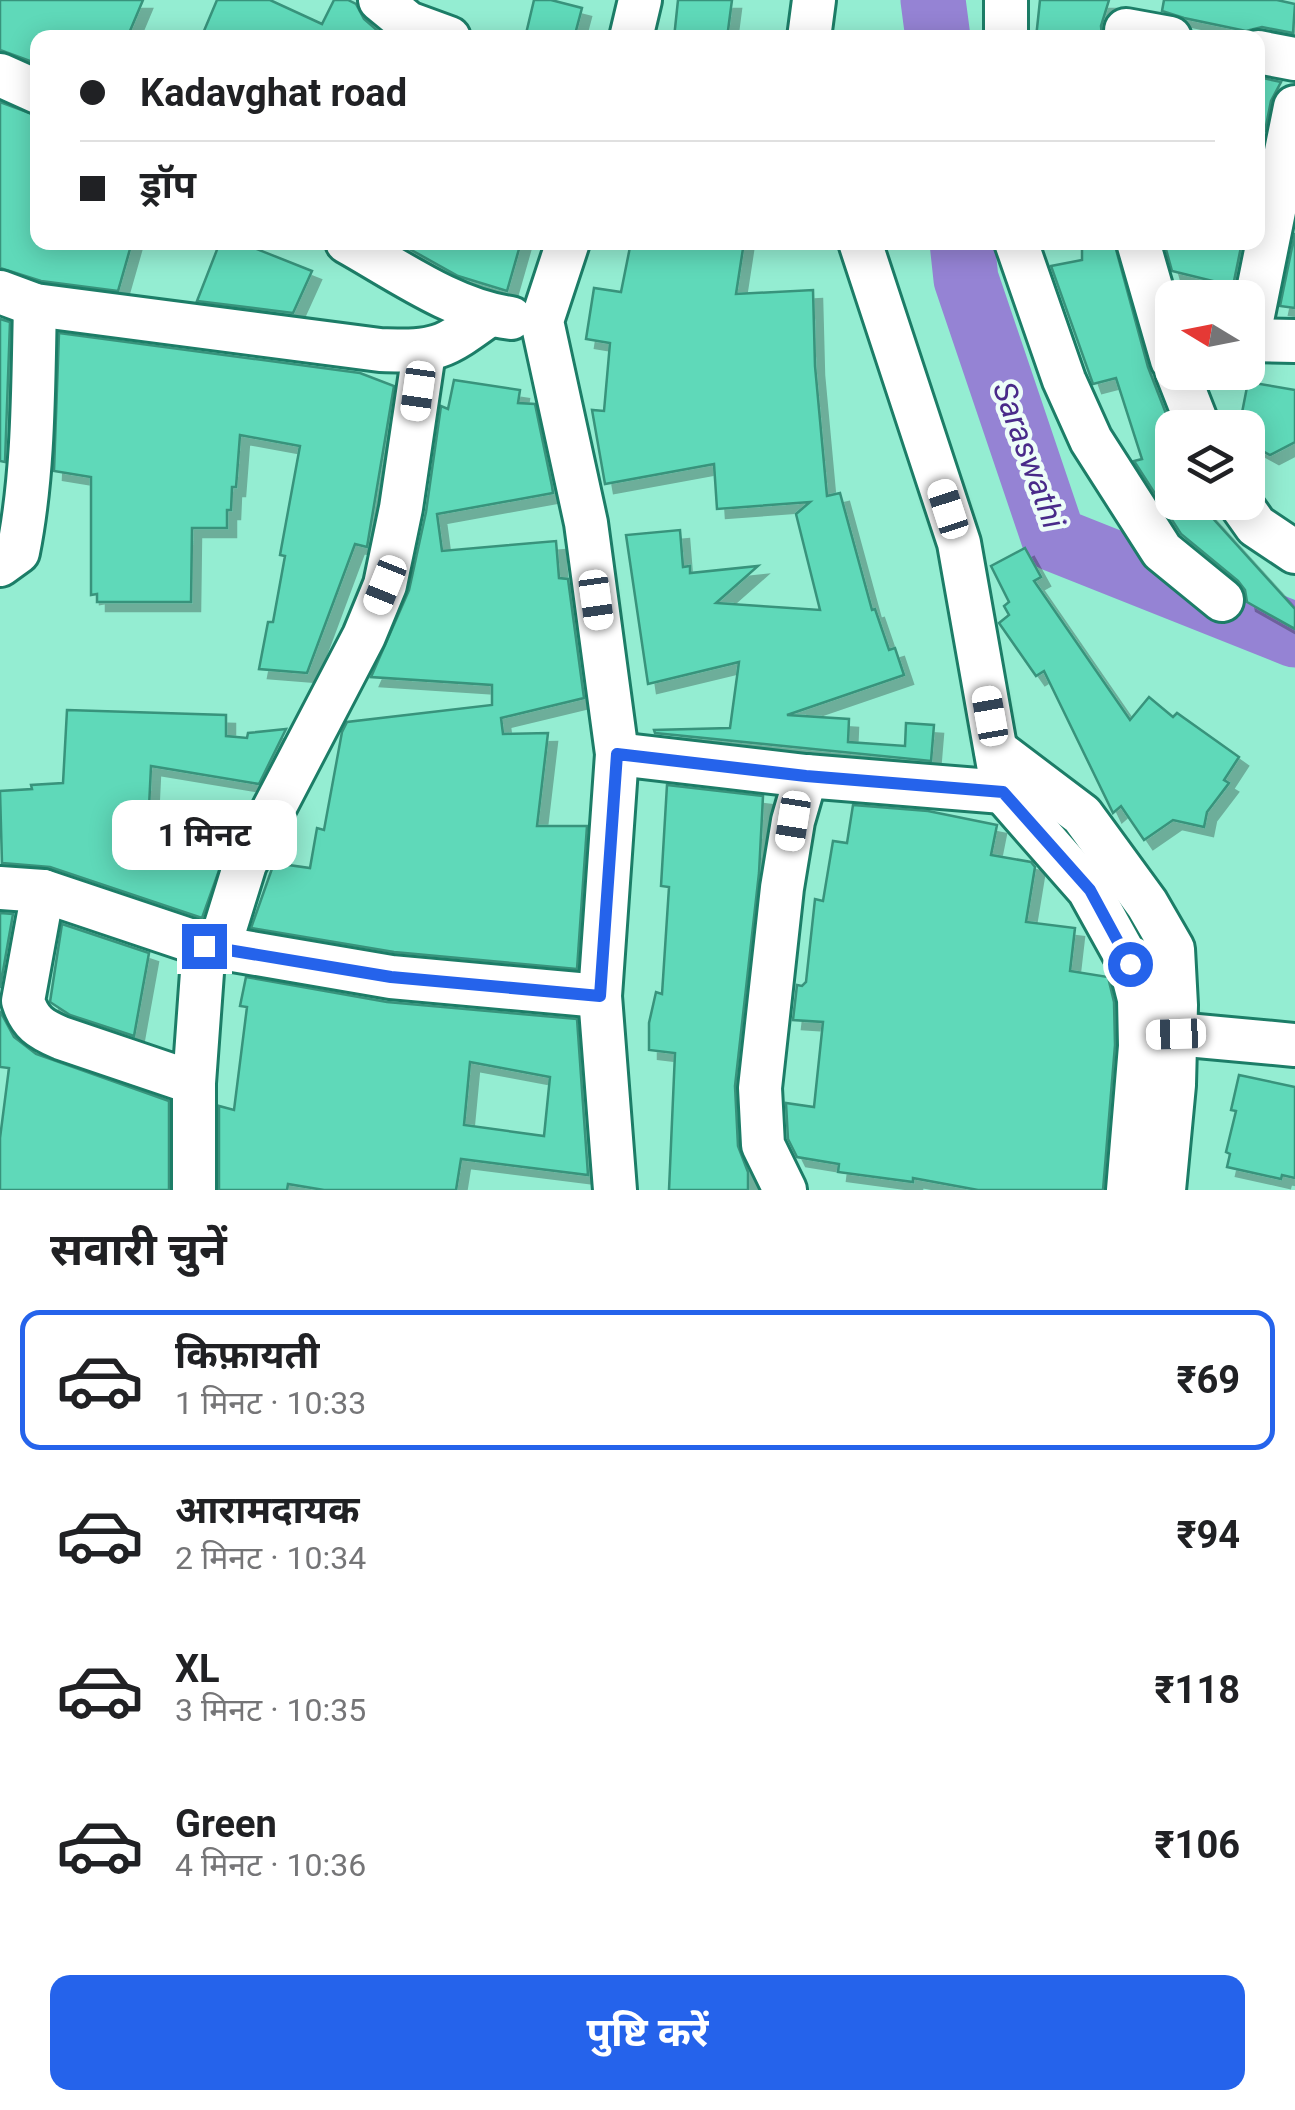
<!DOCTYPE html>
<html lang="hi">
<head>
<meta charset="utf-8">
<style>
	:root { --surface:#fff; --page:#f6f6f6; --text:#202124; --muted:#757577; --line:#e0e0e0; --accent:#2563eb }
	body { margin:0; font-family:Roboto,"Noto Sans Devanagari",sans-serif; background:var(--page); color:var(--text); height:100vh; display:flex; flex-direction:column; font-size:38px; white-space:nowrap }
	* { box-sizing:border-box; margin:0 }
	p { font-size:32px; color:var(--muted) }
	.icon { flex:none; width:55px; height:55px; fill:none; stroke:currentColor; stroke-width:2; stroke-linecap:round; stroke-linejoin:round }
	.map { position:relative; height:1190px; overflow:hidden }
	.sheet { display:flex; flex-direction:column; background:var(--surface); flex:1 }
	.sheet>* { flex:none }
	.guide { position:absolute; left:30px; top:30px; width:1235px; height:220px; border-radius:20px; box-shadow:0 5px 25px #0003; display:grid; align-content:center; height:220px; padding:0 50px; background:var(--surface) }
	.needle { width:65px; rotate:280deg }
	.controls { position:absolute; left:1155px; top:280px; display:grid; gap:20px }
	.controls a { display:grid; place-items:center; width:110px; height:110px; border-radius:20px; background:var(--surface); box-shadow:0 5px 25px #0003; font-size:50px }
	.end { position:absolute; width:45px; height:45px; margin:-22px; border:12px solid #2563eb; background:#fff; box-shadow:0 0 0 5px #fff }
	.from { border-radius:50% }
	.bubble { position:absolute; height:70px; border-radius:20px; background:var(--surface); box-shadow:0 5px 25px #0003; font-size:32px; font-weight:700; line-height:70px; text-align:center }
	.car { position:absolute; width:30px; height:60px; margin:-30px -15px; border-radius:12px; box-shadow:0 0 8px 2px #0007; background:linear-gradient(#fff 24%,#345 0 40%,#fff 0 76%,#345 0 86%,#fff 0) }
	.guide b { display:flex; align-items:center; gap:35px; height:95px; font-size:38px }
	.guide b+b { border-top:2px solid var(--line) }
	.guide i { width:25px; height:25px; background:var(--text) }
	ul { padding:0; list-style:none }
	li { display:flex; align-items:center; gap:30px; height:140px; margin:0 20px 15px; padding:0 30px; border:5px solid transparent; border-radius:20px }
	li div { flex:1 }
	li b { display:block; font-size:38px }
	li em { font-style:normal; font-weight:700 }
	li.on { border-color:var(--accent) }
	li>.icon { width:90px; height:90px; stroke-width:1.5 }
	h2 { padding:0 50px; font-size:45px; line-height:120px }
	.cta { display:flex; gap:20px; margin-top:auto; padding:20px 50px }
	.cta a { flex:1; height:115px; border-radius:20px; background:var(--accent); color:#fff; font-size:40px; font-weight:700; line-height:115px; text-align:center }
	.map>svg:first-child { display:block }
</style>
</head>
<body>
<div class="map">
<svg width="1295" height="1190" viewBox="0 0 1295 1190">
	<defs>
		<filter id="shadow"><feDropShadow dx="9" dy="9" stdDeviation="0" flood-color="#0004"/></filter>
	</defs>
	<rect width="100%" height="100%" fill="#94edd2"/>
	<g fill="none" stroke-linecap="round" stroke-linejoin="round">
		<!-- river -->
		<g stroke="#9583d4" stroke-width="65">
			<polyline points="933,0 938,38"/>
			<polyline points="962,242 966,279 1054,539 1295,635"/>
		</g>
	</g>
	<!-- building -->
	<g fill="#5fd9b9" stroke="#38937b" stroke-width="2.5" fill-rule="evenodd" filter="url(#shadow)">
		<polygon points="0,0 143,0 127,38 38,38 38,64 0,50"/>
		<polygon points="217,0 270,0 322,24 334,0 348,0 356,4 364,19 386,38 201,38"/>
		<polygon points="534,0 551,0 582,8 574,38 525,38"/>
		<polygon points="678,0 732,0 727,38 674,38"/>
		<polygon points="1040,0 1109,0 1101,26 1102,38 1036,38"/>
		<polygon points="1164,0 1277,0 1295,4 1293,33 1262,27 1246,31 1184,18 1162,11"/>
		<polygon points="1258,77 1281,82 1271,101 1265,131 1258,130"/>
		<polygon points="0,102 38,116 38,242 132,242 118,291 41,281 0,268"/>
		<polygon points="1295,233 1295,308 1280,306"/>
		<polygon points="220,242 239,242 312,271 293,313 197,301"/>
		<polygon points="397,242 521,242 507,291 458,276"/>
		<polygon points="631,242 744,242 736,294 813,290 815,366 827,496 840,493 872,610 875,609 889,650 895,648 904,675 787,715 849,719 848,742 905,746 906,723 934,725 931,761 655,733 654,730 730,728 739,662 648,684 626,535 680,530 683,567 690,566 690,573 758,566 716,603 820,610 796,514 810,502 717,509 714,464 605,484 592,410 604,411 610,343 586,339 594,288 621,292"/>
		<polygon points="1082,242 1114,242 1148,367 1172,429 1172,502 1198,502 1295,609 1295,629 1247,602 1245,590 1238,581 1181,534 1134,461 1142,459 1116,378 1093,384 1051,266 1082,260"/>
		<polygon points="1164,242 1242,242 1233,286 1172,271"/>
		<polygon points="0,319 10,322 5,462 0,461"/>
		<polygon points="59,333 360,373 394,386 367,547 355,544 307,673 259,669 268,622 273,622 285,556 280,555 300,446 240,435 236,487 232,487 231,510 227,510 227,528 192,528 191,602 97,602 97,594 91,595 91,477 54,471"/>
		<polygon points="454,380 520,390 518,403 535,404 552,486 553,493 437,514 442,551 556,541 559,578 568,579 584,698 501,718 503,734 548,733 537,826 587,826 577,969 394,952 251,928 274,863 310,868 317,828 324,830 342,732 347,722 492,705 492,685 371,677 409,590 426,512 441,406 448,409"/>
		<polygon points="1248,382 1295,390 1295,442 1270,455 1248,443 1248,428 1239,428"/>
		<polygon points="1025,548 1041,577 1034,581 1130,720 1149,697 1173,717 1177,713 1239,757 1224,780 1229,783 1207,812 1204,827 1173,820 1144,840 1121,806 1113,813 1044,671 1036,676 999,623 1009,615 1004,606 1009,602 991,566"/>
		<polygon points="67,710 226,715 226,736 247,738 248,733 286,729 259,784 151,766 148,828 230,840 202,918 50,867 2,863 0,791 32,789 31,785 63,783"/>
		<polygon points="667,785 763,796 759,873 735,1086 738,1146 748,1172 748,1190 669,1190 675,1053 649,1050 649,1023 656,992 662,994 669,887 661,886"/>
		<polygon points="853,805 928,811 997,825 991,855 1031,862 1035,867 1026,922 1075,928 1070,971 1108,977 1114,1002 1115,1045 1103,1190 978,1190 913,1178 913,1182 838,1172 839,1164 797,1157 788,1139 786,1103 814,1107 823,1022 793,1020 797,985 802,986 806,982 815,899 823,901 833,841 847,843"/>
		<polygon points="0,913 13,914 0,988"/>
		<polygon points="62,924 149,953 134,1036 70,1015 50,1002"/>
		<path d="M246,977l141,25 190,17 11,156 -127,-16 -5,31h-132l-36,-6 -1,6h-68v-84l15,4 13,-103 -7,-1zM470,1062l80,15 -6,59 -80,-11z"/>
		<polygon points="0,1011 14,1037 36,1054 169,1101 169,1190 0,1190 0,1138 9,1068 0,1067"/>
		<polygon points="1239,1075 1295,1087 1295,1178 1282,1175 1281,1179 1227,1167 1230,1154 1226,1152 1236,1111 1231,1110"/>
	</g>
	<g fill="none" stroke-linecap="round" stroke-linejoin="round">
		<!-- minor casing -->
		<g stroke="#1c7d67" stroke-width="48">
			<g id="minor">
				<polyline points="380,0 408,23 449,38"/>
				<polyline points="1126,30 1170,38"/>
				<polyline points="631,38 640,0"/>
				<polyline points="809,38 814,0"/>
				<polyline points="1006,38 1006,0"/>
				<polyline points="1258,52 1295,59"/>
				<polyline points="0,75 38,92"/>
				<path d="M347,242c50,28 107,69 164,76"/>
				<polyline points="568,242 542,321 586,523 617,754 600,996 615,1190"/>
				<polyline points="860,242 959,543 1003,792 1089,890 1130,964 1139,999 1140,1046 1128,1190"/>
				<polyline points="1016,242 1064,380 1091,440 1162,551 1222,600"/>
				<polyline points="1138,242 1172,360"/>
				<path d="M0,292l35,13 345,45c58,2 62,-1 109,-35"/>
				<polyline points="1248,340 1295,107"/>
				<polyline points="1248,340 1295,341"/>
				<polyline points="1177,372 1199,428"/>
				<polyline points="1239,502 1256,526 1295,552"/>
				<path d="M0,565l18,-13c16,-80 15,-166 17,-247"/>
				<polyline points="996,750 1082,815 1147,904 1173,949 1176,1005 1174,1085 1164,1190"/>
				<polyline points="617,754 806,776 1003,792"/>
				<polyline points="0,888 43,891 204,945 391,977 600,996"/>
				<path d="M43,891l-20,110c7,22 17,28 38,37l133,45 10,-138"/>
				<polyline points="219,948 245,864 364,636 385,585 401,508 424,352"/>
				<polyline points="1151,1035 1176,1034 1295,1045"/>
				<polyline points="194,1190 194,1083"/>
				<polyline points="785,1190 763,1145 760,1088 782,888 793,821 806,776"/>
			</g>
		</g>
		<!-- minor -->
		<use href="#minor" stroke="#fff" stroke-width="42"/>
	</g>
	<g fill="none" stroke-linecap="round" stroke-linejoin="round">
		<!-- route -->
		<polyline stroke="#2563eb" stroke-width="12" points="204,946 391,977 600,996 617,754 806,776 1003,792 1090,890 1130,964"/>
	</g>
	<g text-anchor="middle" stroke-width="9" stroke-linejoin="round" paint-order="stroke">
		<!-- water labels -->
		<g font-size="32" font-style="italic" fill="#492a89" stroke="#edfdf8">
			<text transform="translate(1029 455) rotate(70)" y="11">Saraswathi</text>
		</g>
	</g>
</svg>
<div class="controls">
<a><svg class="needle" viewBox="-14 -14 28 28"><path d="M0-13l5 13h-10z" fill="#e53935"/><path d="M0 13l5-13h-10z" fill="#757577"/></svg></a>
<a><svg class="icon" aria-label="layers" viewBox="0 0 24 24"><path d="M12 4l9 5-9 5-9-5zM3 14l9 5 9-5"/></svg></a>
</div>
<i class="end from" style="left:1130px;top:964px"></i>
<i class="end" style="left:204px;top:946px"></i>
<div class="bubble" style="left:112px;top:800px;width:185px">1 मिनट</div>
<i class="car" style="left:418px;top:391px;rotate:188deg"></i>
<i class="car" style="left:948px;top:509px;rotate:342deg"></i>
<i class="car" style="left:385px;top:585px;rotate:202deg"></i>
<i class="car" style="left:596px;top:600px;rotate:172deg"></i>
<i class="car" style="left:990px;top:716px;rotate:350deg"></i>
<i class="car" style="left:793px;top:821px;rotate:189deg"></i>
<i class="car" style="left:1176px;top:1034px;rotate:268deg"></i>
<div class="guide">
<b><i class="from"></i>Kadavghat road</b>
<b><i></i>ड्रॉप</b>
</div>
</div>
<section class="sheet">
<h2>सवारी चुनें</h2>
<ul>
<li class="on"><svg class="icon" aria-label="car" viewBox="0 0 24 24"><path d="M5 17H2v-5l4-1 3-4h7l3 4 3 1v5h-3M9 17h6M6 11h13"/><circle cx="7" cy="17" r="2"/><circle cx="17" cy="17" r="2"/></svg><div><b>किफ़ायती</b><p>1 मिनट · 10:33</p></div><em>₹69</em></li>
<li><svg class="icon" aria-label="car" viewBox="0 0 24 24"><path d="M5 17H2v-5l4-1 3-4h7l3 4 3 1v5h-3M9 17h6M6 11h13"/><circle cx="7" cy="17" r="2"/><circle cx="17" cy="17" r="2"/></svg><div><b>आरामदायक</b><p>2 मिनट · 10:34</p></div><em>₹94</em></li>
<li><svg class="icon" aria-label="car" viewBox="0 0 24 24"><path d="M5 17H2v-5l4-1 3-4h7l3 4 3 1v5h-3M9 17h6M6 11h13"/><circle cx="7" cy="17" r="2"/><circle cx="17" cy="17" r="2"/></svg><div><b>XL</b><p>3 मिनट · 10:35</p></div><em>₹118</em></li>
<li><svg class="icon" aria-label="car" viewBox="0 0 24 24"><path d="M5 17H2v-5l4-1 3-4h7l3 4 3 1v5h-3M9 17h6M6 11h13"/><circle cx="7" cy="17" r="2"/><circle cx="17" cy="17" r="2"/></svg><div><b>Green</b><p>4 मिनट · 10:36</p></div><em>₹106</em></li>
</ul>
<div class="cta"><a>पुष्टि करें</a></div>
</section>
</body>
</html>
